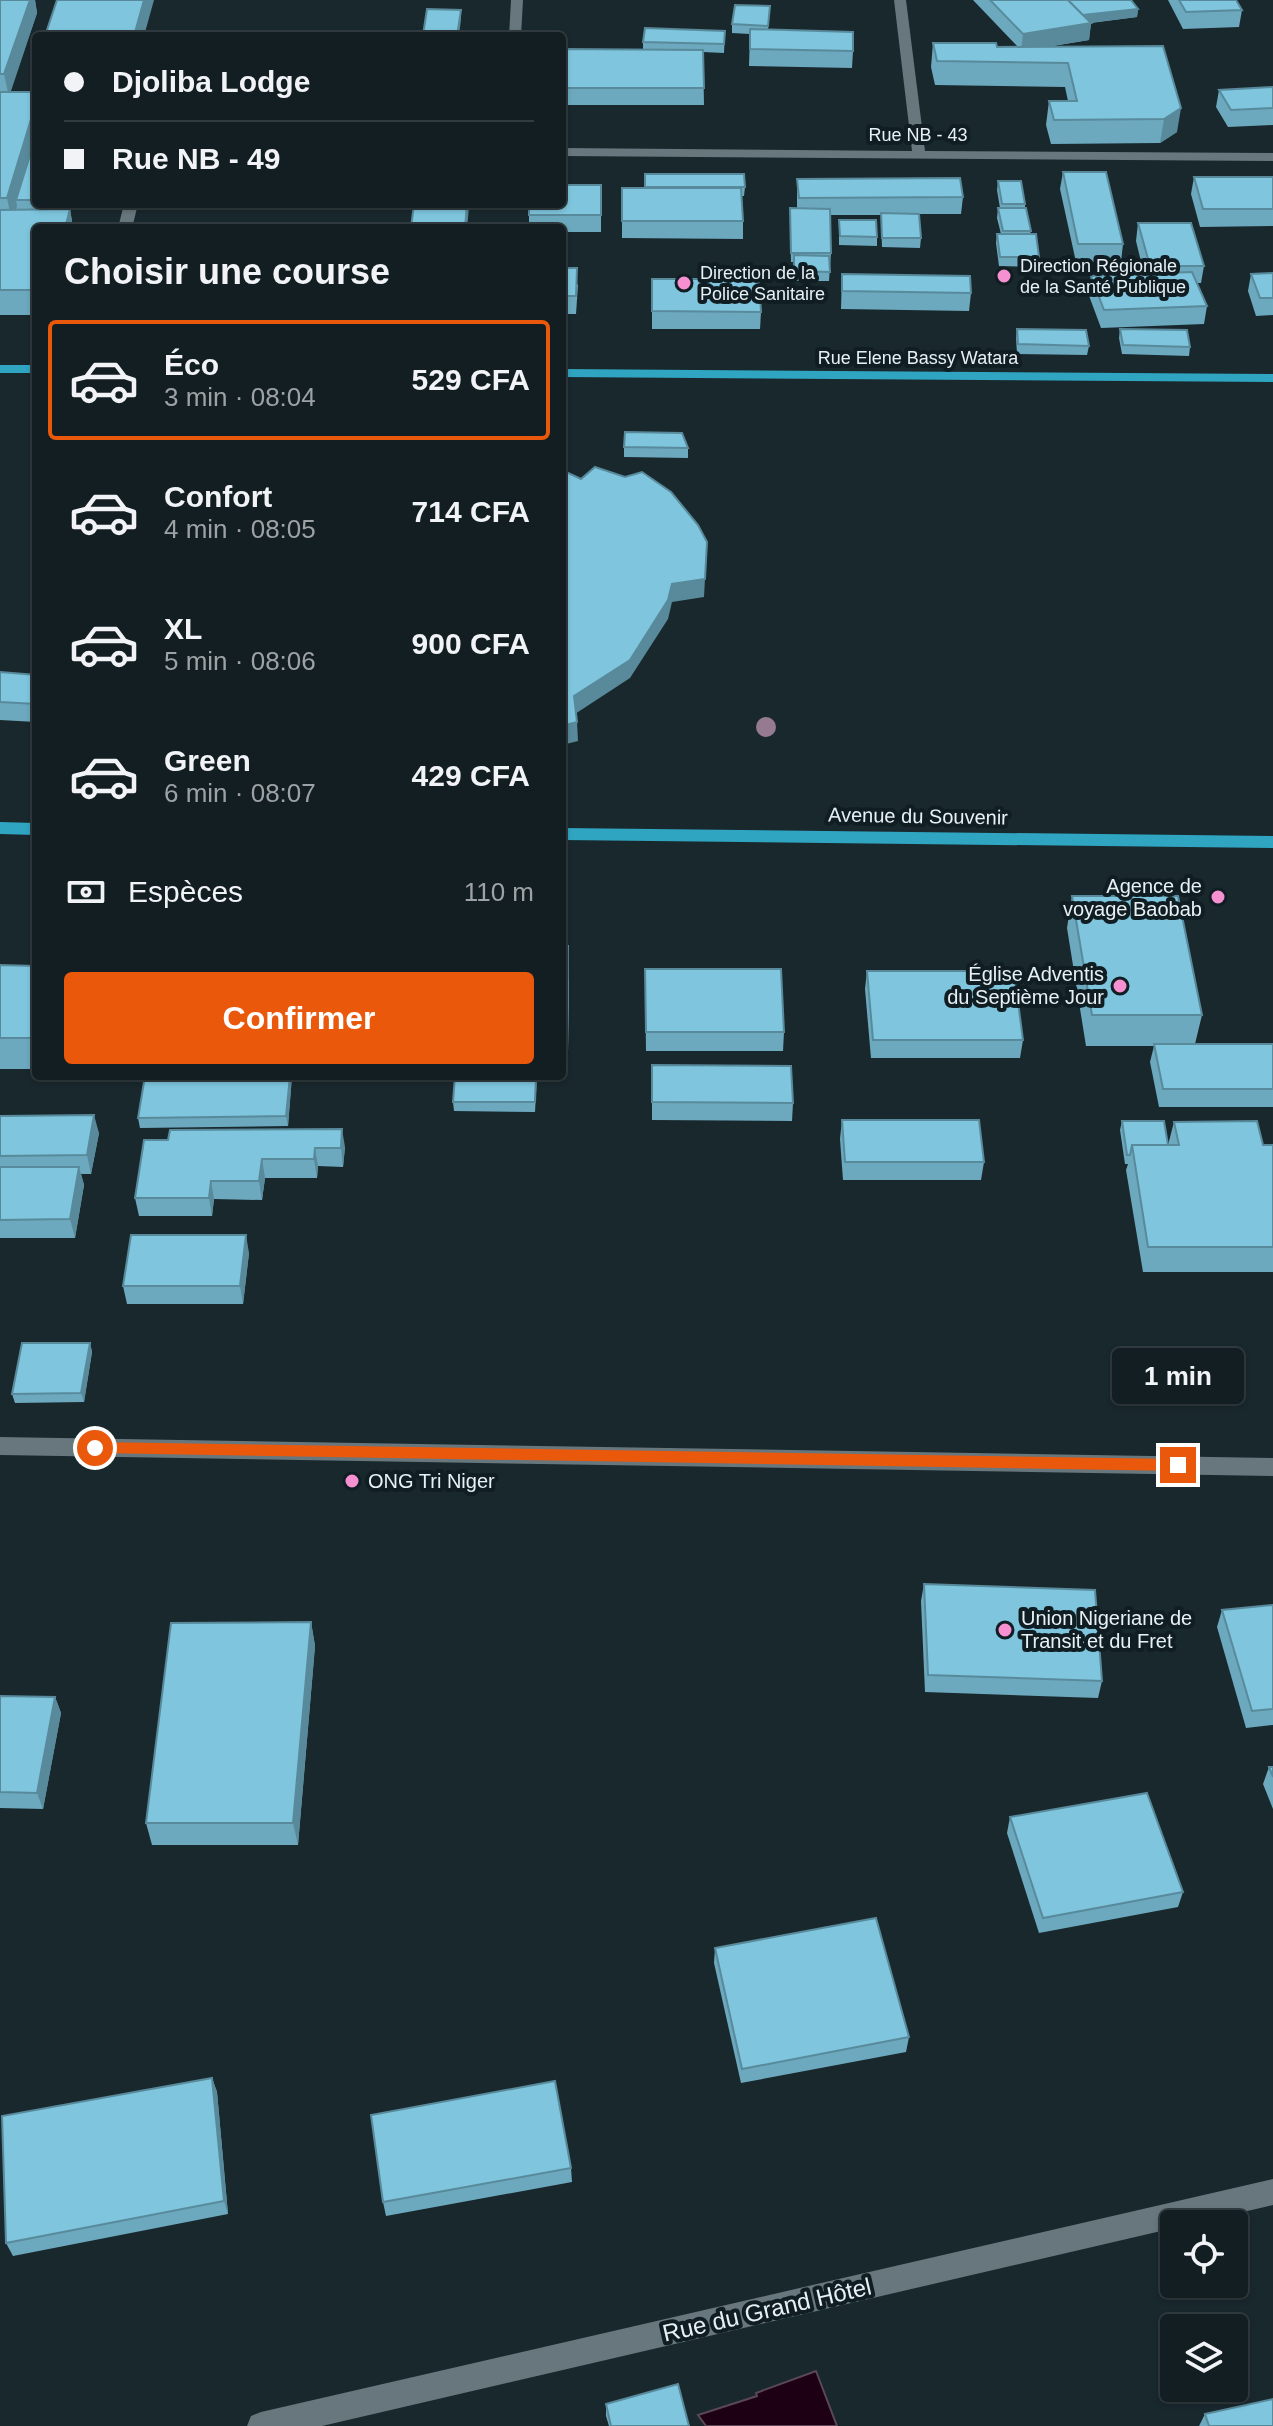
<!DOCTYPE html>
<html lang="fr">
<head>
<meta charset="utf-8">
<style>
	:root { --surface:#131e22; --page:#1c272a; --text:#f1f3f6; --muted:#9da2a5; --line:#323c40; --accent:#ea580c }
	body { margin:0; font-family:Arial,sans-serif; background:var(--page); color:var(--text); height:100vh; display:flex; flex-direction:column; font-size:30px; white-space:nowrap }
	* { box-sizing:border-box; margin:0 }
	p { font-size:26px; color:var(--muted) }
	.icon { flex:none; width:44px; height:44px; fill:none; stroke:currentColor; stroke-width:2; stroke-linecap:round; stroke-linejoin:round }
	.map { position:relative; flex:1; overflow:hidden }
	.side { position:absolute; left:32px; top:224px; width:534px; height:856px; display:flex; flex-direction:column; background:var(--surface); border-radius:8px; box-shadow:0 2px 6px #0004,0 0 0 2px var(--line) }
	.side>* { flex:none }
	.banner { position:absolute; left:32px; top:32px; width:534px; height:176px; border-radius:8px; box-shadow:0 2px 6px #0004,0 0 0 2px var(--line); display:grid; align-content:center; height:176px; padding:0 32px; background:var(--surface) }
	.tools { position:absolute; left:1160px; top:2210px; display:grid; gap:16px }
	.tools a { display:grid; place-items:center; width:88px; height:88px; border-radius:8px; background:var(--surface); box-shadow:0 2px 6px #0004,0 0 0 2px var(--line); font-size:40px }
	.end { position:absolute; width:36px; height:36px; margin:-18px; border:10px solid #ea580c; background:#fff; box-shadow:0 0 0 4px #fff }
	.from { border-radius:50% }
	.bubble { position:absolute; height:56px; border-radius:8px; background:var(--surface); box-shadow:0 2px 6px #0004,0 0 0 2px var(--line); font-size:26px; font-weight:700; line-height:56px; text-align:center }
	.banner b { display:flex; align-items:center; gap:28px; height:76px; font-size:30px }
	.banner b+b { border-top:2px solid var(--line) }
	.banner i { width:20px; height:20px; background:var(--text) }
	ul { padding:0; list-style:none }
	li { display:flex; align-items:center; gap:24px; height:120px; margin:0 16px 12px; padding:0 16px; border:4px solid transparent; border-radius:8px }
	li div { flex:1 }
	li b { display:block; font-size:30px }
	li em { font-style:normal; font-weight:700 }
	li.current { border-color:var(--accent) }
	li>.icon { width:72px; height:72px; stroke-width:1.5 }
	h2 { padding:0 32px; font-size:36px; line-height:96px }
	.pay { display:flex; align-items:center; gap:20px; height:88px; padding:0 32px; font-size:30px }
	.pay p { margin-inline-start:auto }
	.primary-button { display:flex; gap:16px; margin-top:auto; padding:16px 32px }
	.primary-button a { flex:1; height:92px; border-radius:8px; background:var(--accent); color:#fff; font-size:32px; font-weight:700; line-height:92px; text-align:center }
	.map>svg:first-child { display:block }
</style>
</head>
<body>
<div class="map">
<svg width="1273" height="2426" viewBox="0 0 1273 2426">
	<rect width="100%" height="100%" fill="#19282d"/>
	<!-- water -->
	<polygon fill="#1d0013" stroke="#5a4856" stroke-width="2" points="816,2371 837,2426 706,2426 698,2415 757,2396 756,2393"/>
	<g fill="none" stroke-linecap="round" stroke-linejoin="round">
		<!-- street -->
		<g fill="#67777d" fill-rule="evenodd">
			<polygon points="511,0 523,0 521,36 509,36"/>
			<polygon points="894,0 906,0 925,151 1273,153 1273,161 562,156 562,148 912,151"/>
			<polygon points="124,204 138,204 132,228 118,228"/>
			<polygon points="0,1437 1273,1458 1273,1476 0,1455"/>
			<polygon points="1273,2179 1273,2205 1192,2224 1174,2224 1174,2228 322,2426 247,2426 251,2416 261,2412"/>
		</g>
		<!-- primary -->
		<g fill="#2fa5c1" fill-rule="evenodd">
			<rect x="0" y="365" width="36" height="8"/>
			<polygon points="562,369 1273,374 1273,382 562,377"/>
			<polygon points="0,822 36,823 36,835 0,834"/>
			<polygon points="562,828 1273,836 1273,848 562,840"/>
		</g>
	</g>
	<!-- trees -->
	<circle fill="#967a91" cx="766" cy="727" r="10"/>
	<!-- wall -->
	<g fill="#6ca9be">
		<polygon points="0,0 35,0 37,13 10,92 34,92 32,76 36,63 36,204 59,204 57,209 70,209 73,228 36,228 36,315 0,315"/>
		<polygon points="973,0 1131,0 1138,9 1137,17 1091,23 1089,40 1047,47 1163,46 1177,132 1160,143 1051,144 1046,125 1049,101 1068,101 1065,87 935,85 931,67 933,43 1018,47"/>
		<polygon points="1168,0 1236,0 1242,10 1239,27 1183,29"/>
		<polygon points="770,6 768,30 853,51 852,68 749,66 750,34 732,33 732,24"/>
		<polygon points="725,31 724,53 703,52 704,105 562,105 562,49 643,50 643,42"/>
		<polygon points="1273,87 1273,125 1228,127 1216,107 1219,90"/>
		<polygon points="1063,172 1123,244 1121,262 1076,262 1060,189"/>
		<polygon points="1194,177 1273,177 1273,226 1200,227 1191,194"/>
		<polygon points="797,179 963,197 961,214 919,214 921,238 920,248 882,247 881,215 830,215 831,253 829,281 793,281 794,262 791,262 790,217 797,208"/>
		<polygon points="998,181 1025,204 1025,208 1031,231 1030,234 1039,257 1038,267 999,266 996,243 997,234 1001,234 997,218 998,208 1000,208 997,190"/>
		<polygon points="601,185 601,232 562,232 562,228 529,228 529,215"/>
		<polygon points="745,187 744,196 742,196 743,221 743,239 622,238 622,188"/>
		<polygon points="839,220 877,237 877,246 839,245"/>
		<polygon points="1138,223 1204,266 1201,283 1197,283 1207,306 1204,324 1101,328 1088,293 1091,276 1144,274 1136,241"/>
		<polygon points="562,268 578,285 576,314 562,314"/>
		<polygon points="1273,273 1273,315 1256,316 1248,291 1251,274"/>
		<polygon points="842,274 971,293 969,311 841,309"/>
		<polygon points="652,279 761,312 760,329 652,329"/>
		<polygon points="1017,329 1089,346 1087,355 1017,354 1016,338"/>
		<polygon points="1120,329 1190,347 1189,356 1122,354 1119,338"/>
		<polygon points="624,447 688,448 688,458 624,457"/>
		<polygon points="0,672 36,675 36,722 0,720"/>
		<polygon points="1072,896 1202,1015 1195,1044 1273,1044 1273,1107 1159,1107 1150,1062 1154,1046 1086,1046 1067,928"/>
		<polygon points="562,946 569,984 568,1052 562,1052"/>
		<polygon points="0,965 36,966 36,1069 0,1069"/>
		<polygon points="645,969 784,1032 783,1051 646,1051"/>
		<polygon points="867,971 1023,1040 1020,1058 871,1058 865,989"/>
		<polygon points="652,1065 793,1103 792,1121 652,1120"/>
		<polygon points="292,1076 288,1126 140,1128 138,1118"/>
		<polygon points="537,1076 535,1112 454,1111 453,1102"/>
		<polygon points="0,1116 99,1133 91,1174 81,1174 84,1185 75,1238 0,1238"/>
		<polygon points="842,1120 984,1162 981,1180 843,1180 840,1139"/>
		<polygon points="1122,1121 1168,1145 1174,1122 1263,1145 1273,1145 1273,1272 1143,1272 1126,1170 1128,1164 1125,1164 1120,1130"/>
		<polygon points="168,1140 345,1147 343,1167 318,1166 317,1178 265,1178 262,1200 214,1199 212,1216 139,1216 135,1198"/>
		<polygon points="249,1253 243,1304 127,1304 123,1286"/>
		<polygon points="90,1343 92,1352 84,1402 15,1403 12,1394"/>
		<polygon points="924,1584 1102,1681 1098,1698 925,1692 921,1601"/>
		<polygon points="1273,1605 1273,1725 1246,1728 1217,1627 1222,1610"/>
		<polygon points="311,1622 315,1646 298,1845 152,1845 146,1823"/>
		<polygon points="0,1696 55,1697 61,1713 43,1809 0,1808"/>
		<polygon points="1269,1767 1273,1767 1273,1809 1263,1784"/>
		<polygon points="1010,1817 1183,1892 1178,1907 1039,1933 1007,1833"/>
		<polygon points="715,1948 909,2037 906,2052 741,2083 714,1963"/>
		<polygon points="212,2078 217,2092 228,2214 13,2256 6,2243"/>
		<polygon points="571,2168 572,2182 386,2216 383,2202"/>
		<polygon points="606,2404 689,2426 609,2426 606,2416"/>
		<polygon points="1205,2414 1273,2426 1199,2426"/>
	</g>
	<!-- shaded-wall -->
	<g fill="#588a9b">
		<polygon points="30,0 35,0 37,13 9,97 4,74"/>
		<polygon points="144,0 154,0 144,36 134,36"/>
		<polygon points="1138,9 1137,17 1080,24 1081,16"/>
		<polygon points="461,10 461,19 459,36 457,36"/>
		<polygon points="1091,23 1089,40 1021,51 1023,34"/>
		<polygon points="36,103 36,141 16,200 17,206 12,222 7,198"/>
		<polygon points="1181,108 1177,132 1160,143 1164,119"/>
		<polygon points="52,204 59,204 54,218"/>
		<polygon points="467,204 469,204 469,207 467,228 465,228"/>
		<polygon points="70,209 73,228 65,228"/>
		<polygon points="707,542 704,597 672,602 668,619 630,678 575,714 574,696 672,584"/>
		<polygon points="577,722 578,741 562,745 562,726"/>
		<polygon points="568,946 569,984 568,1052 567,1014"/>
		<polygon points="290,1076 292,1076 288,1126 286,1116"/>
		<polygon points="94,1115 99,1133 91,1174 87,1155"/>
		<polygon points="342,1129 345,1147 343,1167 341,1148"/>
		<polygon points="315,1148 318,1166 317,1178 314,1159"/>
		<polygon points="262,1159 265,1178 262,1200 259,1181"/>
		<polygon points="79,1167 84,1185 75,1238 70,1219"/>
		<polygon points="211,1181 214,1199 212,1216 209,1198"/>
		<polygon points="246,1235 249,1253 243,1304 240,1286"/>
		<polygon points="90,1343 92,1352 84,1402 81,1393"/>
		<polygon points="311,1622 315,1646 298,1845 293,1823"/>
		<polygon points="55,1697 61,1713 43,1809 37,1793"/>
		<polygon points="212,2078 217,2092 228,2214 224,2201"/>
	</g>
	<!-- building -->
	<g fill="#7ec5dd" stroke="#588a9b" stroke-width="2">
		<polygon points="0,0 30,0 4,74 0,74"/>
		<polygon points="57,0 144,0 134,36 45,36"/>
		<polygon points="990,0 1068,0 1091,23 1023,34"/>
		<polygon points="1068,0 1131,0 1138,9 1083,15"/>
		<polygon points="1179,0 1236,0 1242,10 1186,12"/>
		<polygon points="735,5 770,6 768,26 732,24"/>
		<polygon points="427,9 461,10 457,36 423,35"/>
		<polygon points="645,28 725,31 724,44 643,42"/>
		<polygon points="750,29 853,32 853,51 750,49"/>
		<polygon points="933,43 996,43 997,47 1163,46 1181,108 1164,119 1054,120 1049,101 1077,101 1068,63 937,61"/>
		<polygon points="562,49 703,50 704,88 562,88"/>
		<polygon points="36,63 36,76 32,76"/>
		<polygon points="1273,87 1273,108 1231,110 1219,90"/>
		<polygon points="0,92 36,92 36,103 7,198 0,198"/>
		<polygon points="36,136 36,200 16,200"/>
		<polygon points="1063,172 1106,172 1123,244 1078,244"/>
		<polygon points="645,174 744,174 745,187 645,187"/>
		<polygon points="1194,177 1273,177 1273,209 1203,209"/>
		<polygon points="960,178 963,197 799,198 797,179"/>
		<polygon points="998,181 1021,181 1025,204 1002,204"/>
		<polygon points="562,185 601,185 601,215 529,215 529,204 562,204"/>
		<polygon points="622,188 741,188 743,221 622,221"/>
		<polygon points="414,204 467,204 465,228 411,228"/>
		<polygon points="790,208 830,209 831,253 791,253"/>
		<polygon points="998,208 1026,208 1031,231 1003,231"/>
		<polygon points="70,209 65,228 36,228 36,290 0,290 0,210"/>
		<polygon points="881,213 919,214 921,238 882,238"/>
		<polygon points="839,220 876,220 877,237 840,236"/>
		<polygon points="1138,223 1191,223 1204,266 1150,266"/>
		<polygon points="997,234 1036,234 1039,257 1000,257"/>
		<polygon points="794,255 829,256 830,272 794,271"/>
		<polygon points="562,268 577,268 576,296 562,296"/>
		<polygon points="1192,272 1207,306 1104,310 1091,276"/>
		<polygon points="1273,273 1273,298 1260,298 1251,274"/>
		<polygon points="842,274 970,276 971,293 842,291"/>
		<polygon points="652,279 759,279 761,312 652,311"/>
		<polygon points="1017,329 1086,330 1089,346 1018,344"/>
		<polygon points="1120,329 1187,330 1190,347 1123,345"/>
		<polygon points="625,432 682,433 688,448 624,447"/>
		<polygon points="595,467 625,477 642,472 671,492 698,525 707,542 705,579 672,584 668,600 630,660 574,696 577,722 562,726 562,470 581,479"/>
		<polygon points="0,672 36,675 36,704 0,702"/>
		<polygon points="1072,896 1178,896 1202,1015 1092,1015"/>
		<polygon points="562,946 568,946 567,1014 562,1014"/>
		<polygon points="0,965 36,966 36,1038 0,1038"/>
		<polygon points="645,969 781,969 784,1032 646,1032"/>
		<polygon points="867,971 1014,971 1023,1040 873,1040"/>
		<polygon points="1154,1044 1273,1044 1273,1089 1163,1089"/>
		<polygon points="652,1065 791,1066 793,1103 652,1102"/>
		<polygon points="145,1076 290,1076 286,1116 138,1118"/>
		<polygon points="455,1076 536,1076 535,1102 453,1102"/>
		<polygon points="94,1115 87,1155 0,1156 0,1116"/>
		<polygon points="842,1120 979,1120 984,1162 845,1162"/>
		<polygon points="1122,1121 1164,1121 1168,1145 1132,1145 1130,1155 1127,1155"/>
		<polygon points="1257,1121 1263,1145 1273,1145 1273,1247 1148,1247 1132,1145 1179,1145 1174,1122"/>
		<polygon points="342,1129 341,1148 315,1148 314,1159 262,1159 259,1181 211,1181 209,1198 135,1198 144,1140 168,1140 170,1130"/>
		<polygon points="0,1167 79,1167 70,1219 0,1220"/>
		<polygon points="131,1235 246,1235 240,1286 123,1286"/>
		<polygon points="22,1343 90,1343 81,1393 12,1394"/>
		<polygon points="924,1584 1095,1590 1102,1681 928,1675"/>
		<polygon points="1273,1605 1273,1709 1252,1711 1222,1610"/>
		<polygon points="311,1622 293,1823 146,1823 171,1623"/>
		<polygon points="0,1696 55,1697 37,1793 0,1792"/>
		<polygon points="1269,1767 1273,1767 1273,1777"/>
		<polygon points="1147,1793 1183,1892 1043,1918 1010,1817"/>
		<polygon points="876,1918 909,2037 742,2069 715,1948"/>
		<polygon points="212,2078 224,2201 6,2243 2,2116"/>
		<polygon points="555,2081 571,2168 383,2202 371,2115"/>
		<polygon points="678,2384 689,2426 611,2426 606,2404"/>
		<polygon points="1273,2399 1273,2426 1209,2426 1205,2414"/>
	</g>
	<!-- route -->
	<polygon fill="#ea580c" points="95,1442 1178,1459 1185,1465 1178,1471 95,1453 88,1448"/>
	<!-- markers -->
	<g fill="#f690d0" stroke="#101e23" stroke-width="3">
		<circle cx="1004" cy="276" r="8"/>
		<circle cx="684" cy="283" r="8"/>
		<circle cx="1218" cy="897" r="8"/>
		<circle cx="1120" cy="986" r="8"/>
		<circle cx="352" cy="1481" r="8"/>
		<circle cx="1005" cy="1630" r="8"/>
	</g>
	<g text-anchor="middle" stroke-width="8" stroke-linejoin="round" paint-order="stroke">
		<!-- far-street labels -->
		<g font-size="18" fill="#e7f0f4" stroke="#101e23">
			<text x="918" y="141">Rue NB - 43</text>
			<text x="918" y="364">Rue Elene Bassy Watara</text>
		</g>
		<!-- far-poi labels -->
		<g font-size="18" fill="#e7f0f4" stroke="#101e23" text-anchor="start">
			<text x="1020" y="272">Direction Régionale<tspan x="1020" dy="21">de la Santé Publique</tspan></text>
			<text x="700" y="279">Direction de la<tspan x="700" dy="21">Police Sanitaire</tspan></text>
		</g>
		<!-- street labels -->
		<g font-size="20" fill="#e7f0f4" stroke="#101e23">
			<text transform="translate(918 816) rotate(1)" y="7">Avenue du Souvenir</text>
		</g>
		<!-- poi labels -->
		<g font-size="20" fill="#e7f0f4" stroke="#101e23" text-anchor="end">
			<text x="1202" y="893">Agence de<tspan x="1202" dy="23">voyage Baobab</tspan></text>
			<text x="1104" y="981">Église Adventis<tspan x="1104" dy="23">du Septième Jour</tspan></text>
			<text x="368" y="1488" text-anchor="start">ONG Tri Niger</text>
			<text x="1021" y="1625" text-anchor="start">Union Nigeriane de<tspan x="1021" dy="23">Transit et du Fret</tspan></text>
		</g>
		<!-- near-street labels -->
		<g font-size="24" fill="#e7f0f4" stroke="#101e23">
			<text transform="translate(767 2310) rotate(-13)" y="8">Rue du Grand Hôtel</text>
		</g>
	</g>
</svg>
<div class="tools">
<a><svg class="icon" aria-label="locate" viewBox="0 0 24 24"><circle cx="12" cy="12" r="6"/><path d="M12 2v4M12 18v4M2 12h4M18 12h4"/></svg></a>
<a><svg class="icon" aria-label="layers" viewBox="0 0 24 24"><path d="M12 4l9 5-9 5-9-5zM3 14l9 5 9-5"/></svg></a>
</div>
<i class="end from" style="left:95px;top:1448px"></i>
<i class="end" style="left:1178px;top:1465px"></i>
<div class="bubble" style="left:1112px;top:1348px;width:132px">1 min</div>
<div class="banner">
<b><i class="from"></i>Djoliba Lodge</b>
<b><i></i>Rue NB - 49</b>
</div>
<section class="side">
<h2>Choisir une course</h2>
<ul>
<li class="current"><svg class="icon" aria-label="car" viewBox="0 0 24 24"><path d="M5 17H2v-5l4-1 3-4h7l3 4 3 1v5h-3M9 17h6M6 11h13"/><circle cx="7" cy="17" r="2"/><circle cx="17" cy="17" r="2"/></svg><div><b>Éco</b><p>3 min · 08:04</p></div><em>529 CFA</em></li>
<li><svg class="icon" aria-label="car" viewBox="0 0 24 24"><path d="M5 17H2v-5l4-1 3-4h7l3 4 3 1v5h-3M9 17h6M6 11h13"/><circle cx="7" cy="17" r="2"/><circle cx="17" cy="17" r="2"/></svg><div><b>Confort</b><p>4 min · 08:05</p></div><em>714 CFA</em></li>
<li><svg class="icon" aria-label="car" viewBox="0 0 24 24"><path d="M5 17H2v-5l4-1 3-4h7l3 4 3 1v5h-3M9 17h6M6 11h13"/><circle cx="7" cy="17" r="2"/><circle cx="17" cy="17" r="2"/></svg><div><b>XL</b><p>5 min · 08:06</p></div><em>900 CFA</em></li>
<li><svg class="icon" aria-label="car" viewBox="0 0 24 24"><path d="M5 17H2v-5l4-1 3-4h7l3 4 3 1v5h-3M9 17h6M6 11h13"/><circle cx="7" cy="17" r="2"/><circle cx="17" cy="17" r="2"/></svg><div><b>Green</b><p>6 min · 08:07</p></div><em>429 CFA</em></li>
</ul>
<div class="pay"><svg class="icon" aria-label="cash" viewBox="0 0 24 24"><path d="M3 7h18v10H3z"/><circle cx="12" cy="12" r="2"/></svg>Espèces<p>110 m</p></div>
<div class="primary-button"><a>Confirmer</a></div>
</section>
</div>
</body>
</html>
